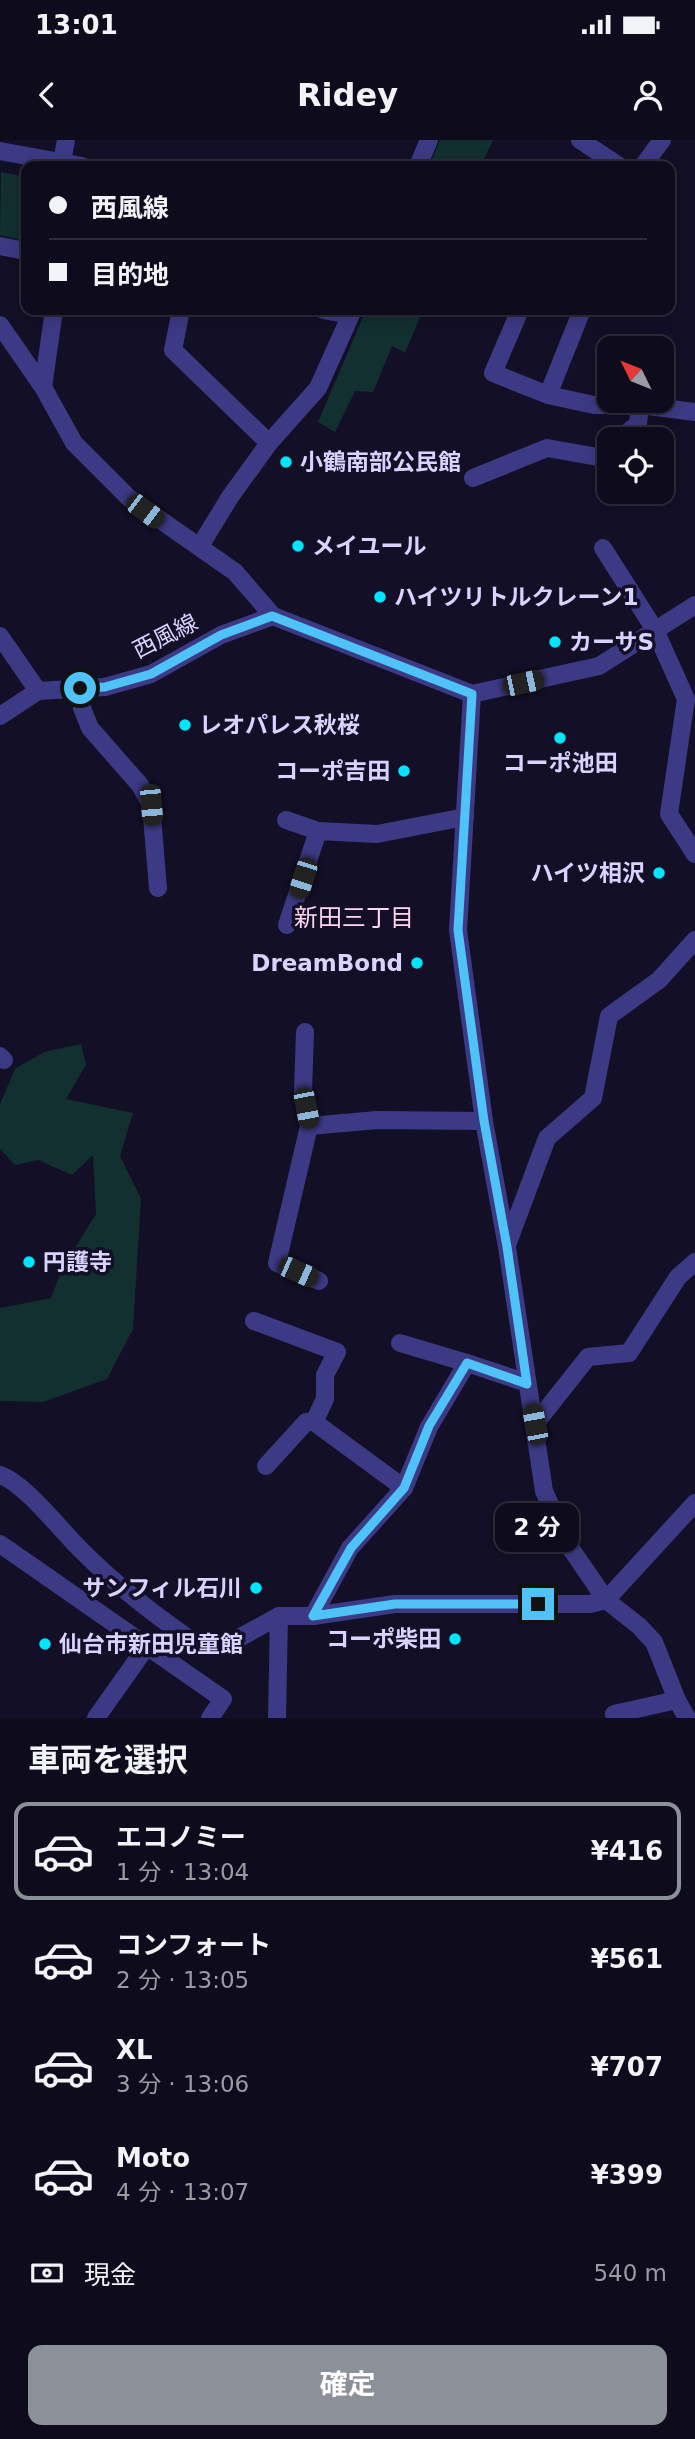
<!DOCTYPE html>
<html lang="ja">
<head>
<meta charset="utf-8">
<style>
	:root { --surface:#0e0b1c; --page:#171425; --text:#f1f3f6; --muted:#9b9ba3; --line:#2e2b3b; --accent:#8c9099 }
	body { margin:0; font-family:"DejaVu Sans","Noto Sans JP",sans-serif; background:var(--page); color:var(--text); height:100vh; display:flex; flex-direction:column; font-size:26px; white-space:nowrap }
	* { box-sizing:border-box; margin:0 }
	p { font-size:23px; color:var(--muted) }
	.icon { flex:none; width:38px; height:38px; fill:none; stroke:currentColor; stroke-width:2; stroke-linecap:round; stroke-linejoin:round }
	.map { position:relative; height:1578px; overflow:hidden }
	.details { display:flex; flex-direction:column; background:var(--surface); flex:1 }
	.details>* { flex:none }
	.banner { position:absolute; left:21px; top:21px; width:654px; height:154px; border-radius:14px; box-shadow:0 4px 18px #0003,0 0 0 2px var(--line); display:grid; align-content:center; height:154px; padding:0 28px; background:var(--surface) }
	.needle { width:46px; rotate:313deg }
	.fabs { position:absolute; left:597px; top:196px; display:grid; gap:14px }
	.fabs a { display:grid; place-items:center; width:77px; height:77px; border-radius:14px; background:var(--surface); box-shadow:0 4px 18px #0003,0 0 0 2px var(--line); font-size:35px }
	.end { position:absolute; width:32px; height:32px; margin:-16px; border:9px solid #4fc3f7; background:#111; box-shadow:0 0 0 4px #111 }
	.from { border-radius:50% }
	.bubble { position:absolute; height:49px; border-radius:14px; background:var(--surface); box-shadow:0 4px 18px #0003,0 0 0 2px var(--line); font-size:23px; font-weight:700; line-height:49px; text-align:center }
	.car { position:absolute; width:21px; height:42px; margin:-21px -10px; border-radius:9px; box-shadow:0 0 5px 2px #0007; background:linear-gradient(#222 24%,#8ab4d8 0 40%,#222 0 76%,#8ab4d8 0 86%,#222 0) }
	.banner b { display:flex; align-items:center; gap:24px; height:66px; font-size:26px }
	.banner b+b { border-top:2px solid var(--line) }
	.banner i { width:18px; height:18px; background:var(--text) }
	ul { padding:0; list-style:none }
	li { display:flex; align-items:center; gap:21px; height:98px; margin:0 14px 10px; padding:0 14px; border:4px solid transparent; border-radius:14px }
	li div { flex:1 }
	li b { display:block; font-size:26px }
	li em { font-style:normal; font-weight:700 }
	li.active { border-color:var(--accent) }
	li>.icon { width:63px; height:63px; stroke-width:1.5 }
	h2 { padding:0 28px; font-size:32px; line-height:84px }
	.pay { display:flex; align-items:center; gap:18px; height:77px; padding:0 28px; font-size:26px }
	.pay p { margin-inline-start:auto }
	.button { display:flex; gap:14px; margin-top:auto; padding:14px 28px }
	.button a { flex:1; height:80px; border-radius:14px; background:var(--accent); color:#fff; font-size:28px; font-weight:700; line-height:80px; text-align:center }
	.status { display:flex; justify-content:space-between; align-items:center; height:49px; padding:0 35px; background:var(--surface); direction:ltr }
	.status svg { height:19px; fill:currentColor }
	header { display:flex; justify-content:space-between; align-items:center; height:91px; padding:0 28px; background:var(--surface); font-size:32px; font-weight:700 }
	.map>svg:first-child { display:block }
</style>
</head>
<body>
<div class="status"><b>13:01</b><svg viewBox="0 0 49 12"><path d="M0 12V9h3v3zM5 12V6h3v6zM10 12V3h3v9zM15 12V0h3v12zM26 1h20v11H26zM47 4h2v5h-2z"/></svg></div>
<header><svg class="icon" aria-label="back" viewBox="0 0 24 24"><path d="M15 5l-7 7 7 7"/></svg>Ridey<svg class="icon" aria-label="person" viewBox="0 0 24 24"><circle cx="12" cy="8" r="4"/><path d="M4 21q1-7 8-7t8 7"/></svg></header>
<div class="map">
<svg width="695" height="1578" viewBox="0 0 695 1578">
	<rect width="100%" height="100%" fill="#130f26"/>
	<!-- green -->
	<g fill="#12302f">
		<polygon points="440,0 493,0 481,26 429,26"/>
		<polygon points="1,32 26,37 26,101 0,95"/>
		<polygon points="366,170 423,170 405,213 392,206 373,252 355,251 335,292 318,282"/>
		<polygon points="81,904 86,925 66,959 133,973 120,1016 141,1059 133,1189 107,1239 43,1262 0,1261 0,1168 51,1158 62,1129 96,1074 93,1015 72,1035 38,1020 15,1025 0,1009 0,964 15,929 44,912"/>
	</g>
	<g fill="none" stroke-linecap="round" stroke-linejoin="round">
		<!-- minor -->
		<g stroke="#3d3a85" stroke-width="18">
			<polyline points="580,0 619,26"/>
			<polyline points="0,11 82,26"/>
			<polyline points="62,22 66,0"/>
			<polyline points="418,26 429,0"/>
			<polyline points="643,26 662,0"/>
			<polyline points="0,106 26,111"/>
			<polyline points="181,170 173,210 269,303"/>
			<polyline points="323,170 350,175"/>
			<polyline points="520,170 493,233 548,255 594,265 640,265 695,272"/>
			<polyline points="0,185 43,247 74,303 129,358 235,432 273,476 472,554 599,526 695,465"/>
			<polyline points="43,247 54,170"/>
			<polyline points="548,255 582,170"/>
			<polyline points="619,299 638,284 640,265"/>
			<polyline points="473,338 547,308 598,317 609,308"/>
			<polyline points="200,406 230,357 269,303 318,248 353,170"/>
			<polyline points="603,408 655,490 686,559 669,674 695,714"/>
			<polyline points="0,496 38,551"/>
			<polyline points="80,548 82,568 90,588 140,645 151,665 158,748"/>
			<polyline points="0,576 38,551 105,547 151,534 221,495 273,476"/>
			<polyline points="286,680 318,691"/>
			<polyline points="287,785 318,691 377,694 465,677"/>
			<polyline points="305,892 303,951 309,986 377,980 484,981"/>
			<polyline points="0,916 4,920"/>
			<polyline points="309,986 277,1123 319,1141"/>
			<polyline points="507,1105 547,998 593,958 609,876 659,840 695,800"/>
			<polyline points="254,1181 337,1212 325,1235 325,1259 314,1282"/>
			<polyline points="400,1203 467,1223"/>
			<polyline points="535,1284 588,1217 629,1213 678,1137 695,1122"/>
			<polyline points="266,1326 306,1282 314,1282 404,1348"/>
			<path d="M0,1335c26,9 61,56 82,76 36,36 79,69 121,97l25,-4 51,-28h34l82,-12h195l16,-4 -39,-57 -23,-52 -37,-244 -23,-126 -26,-191 14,-236"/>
			<polyline points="0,1404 223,1559 210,1578"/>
			<polyline points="313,1476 350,1408 404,1348 429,1287 467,1223 527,1243"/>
			<polyline points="614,1574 677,1560"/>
			<polyline points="96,1578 147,1506"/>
			<polyline points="277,1578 279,1476"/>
			<polyline points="687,1578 677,1560 654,1502 639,1486 606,1460 695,1363"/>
		</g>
	</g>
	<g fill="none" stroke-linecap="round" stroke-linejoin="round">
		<!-- route -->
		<polyline stroke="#4fc3f7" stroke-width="9" points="80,548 105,547 151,534 221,495 272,476 472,554 458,790 484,981 507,1107 527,1244 467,1223 429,1286 404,1348 351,1408 313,1476 395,1464 538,1464"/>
	</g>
	<!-- markers -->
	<g fill="#00e5ff" stroke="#130f26" stroke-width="2.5">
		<circle cx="286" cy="322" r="7"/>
		<circle cx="298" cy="406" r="7"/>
		<circle cx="380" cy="457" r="7"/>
		<circle cx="555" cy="502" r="7"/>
		<circle cx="185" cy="585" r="7"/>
		<circle cx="560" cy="598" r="7"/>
		<circle cx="404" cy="631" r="7"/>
		<circle cx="659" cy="733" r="7"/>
		<circle cx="417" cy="823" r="7"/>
		<circle cx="29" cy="1122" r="7"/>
		<circle cx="256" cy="1448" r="7"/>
		<circle cx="455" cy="1499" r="7"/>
		<circle cx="45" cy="1504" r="7"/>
	</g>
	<g text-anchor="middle" stroke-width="7" stroke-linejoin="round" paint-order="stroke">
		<!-- poi labels -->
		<g font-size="23" font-weight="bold" fill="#d9d4ff" stroke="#130f26" text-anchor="start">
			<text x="300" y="330">小鶴南部公民館</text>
			<text x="312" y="414">メイユール</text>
			<text x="394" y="465">ハイツリトルクレーン1</text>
			<text x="569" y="510">カーサS</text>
			<text x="199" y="593">レオパレス秋桜</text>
			<text x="560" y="631" text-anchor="middle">コーポ池田</text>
			<text x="390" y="639" text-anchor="end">コーポ吉田</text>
			<text x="645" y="741" text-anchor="end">ハイツ相沢</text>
			<text x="403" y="831" text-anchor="end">DreamBond</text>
			<text x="43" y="1130">円護寺</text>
			<text x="242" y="1456" text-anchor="end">サンフィル石川</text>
			<text x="441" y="1507" text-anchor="end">コーポ柴田</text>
			<text x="59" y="1512">仙台市新田児童館</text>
		</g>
		<!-- street labels -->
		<g font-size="23" fill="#d9d4ff" stroke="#130f26">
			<text transform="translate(165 496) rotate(-27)" y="8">西風線</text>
		</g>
		<!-- neighbourhood labels -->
		<g font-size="24" fill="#ffd6f0" stroke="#130f26">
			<text x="354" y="786">新田三丁目</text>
		</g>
	</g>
</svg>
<div class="fabs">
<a><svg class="needle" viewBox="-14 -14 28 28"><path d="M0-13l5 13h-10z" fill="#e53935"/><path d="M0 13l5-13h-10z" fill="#9b9ba3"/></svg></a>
<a><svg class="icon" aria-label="locate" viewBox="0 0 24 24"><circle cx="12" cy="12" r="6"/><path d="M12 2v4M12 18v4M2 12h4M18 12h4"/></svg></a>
</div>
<i class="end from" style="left:80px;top:548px"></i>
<i class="end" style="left:538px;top:1464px"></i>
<div class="bubble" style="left:495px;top:1363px;width:84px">2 分</div>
<i class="car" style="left:145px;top:371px;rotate:127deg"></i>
<i class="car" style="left:523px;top:543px;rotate:78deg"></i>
<i class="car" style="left:151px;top:665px;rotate:175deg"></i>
<i class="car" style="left:303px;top:738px;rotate:198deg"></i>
<i class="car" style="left:306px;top:968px;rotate:169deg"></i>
<i class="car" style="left:298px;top:1132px;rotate:114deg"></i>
<i class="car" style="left:535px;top:1284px;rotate:349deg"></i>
<div class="banner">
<b><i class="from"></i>西風線</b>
<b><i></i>目的地</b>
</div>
</div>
<section class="details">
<h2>車両を選択</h2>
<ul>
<li class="active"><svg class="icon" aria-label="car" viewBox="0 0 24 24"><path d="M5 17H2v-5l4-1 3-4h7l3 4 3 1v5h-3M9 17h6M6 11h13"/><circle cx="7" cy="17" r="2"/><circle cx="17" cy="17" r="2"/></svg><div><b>エコノミー</b><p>1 分 · 13:04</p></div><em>¥416</em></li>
<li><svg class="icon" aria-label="car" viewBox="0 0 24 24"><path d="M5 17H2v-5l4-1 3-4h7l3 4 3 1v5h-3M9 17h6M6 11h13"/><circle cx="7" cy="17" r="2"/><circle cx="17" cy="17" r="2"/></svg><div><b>コンフォート</b><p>2 分 · 13:05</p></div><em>¥561</em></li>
<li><svg class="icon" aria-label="car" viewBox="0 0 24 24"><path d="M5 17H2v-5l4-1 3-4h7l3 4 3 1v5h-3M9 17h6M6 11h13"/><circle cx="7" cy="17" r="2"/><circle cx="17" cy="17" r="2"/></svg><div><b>XL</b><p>3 分 · 13:06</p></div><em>¥707</em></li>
<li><svg class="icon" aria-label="car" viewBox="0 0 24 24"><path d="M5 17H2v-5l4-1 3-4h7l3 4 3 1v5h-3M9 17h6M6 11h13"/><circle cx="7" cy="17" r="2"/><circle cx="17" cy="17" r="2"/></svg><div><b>Moto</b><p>4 分 · 13:07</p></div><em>¥399</em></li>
</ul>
<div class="pay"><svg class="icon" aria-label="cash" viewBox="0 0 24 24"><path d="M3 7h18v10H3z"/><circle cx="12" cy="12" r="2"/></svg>現金<p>540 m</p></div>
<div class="button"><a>確定</a></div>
</section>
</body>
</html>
